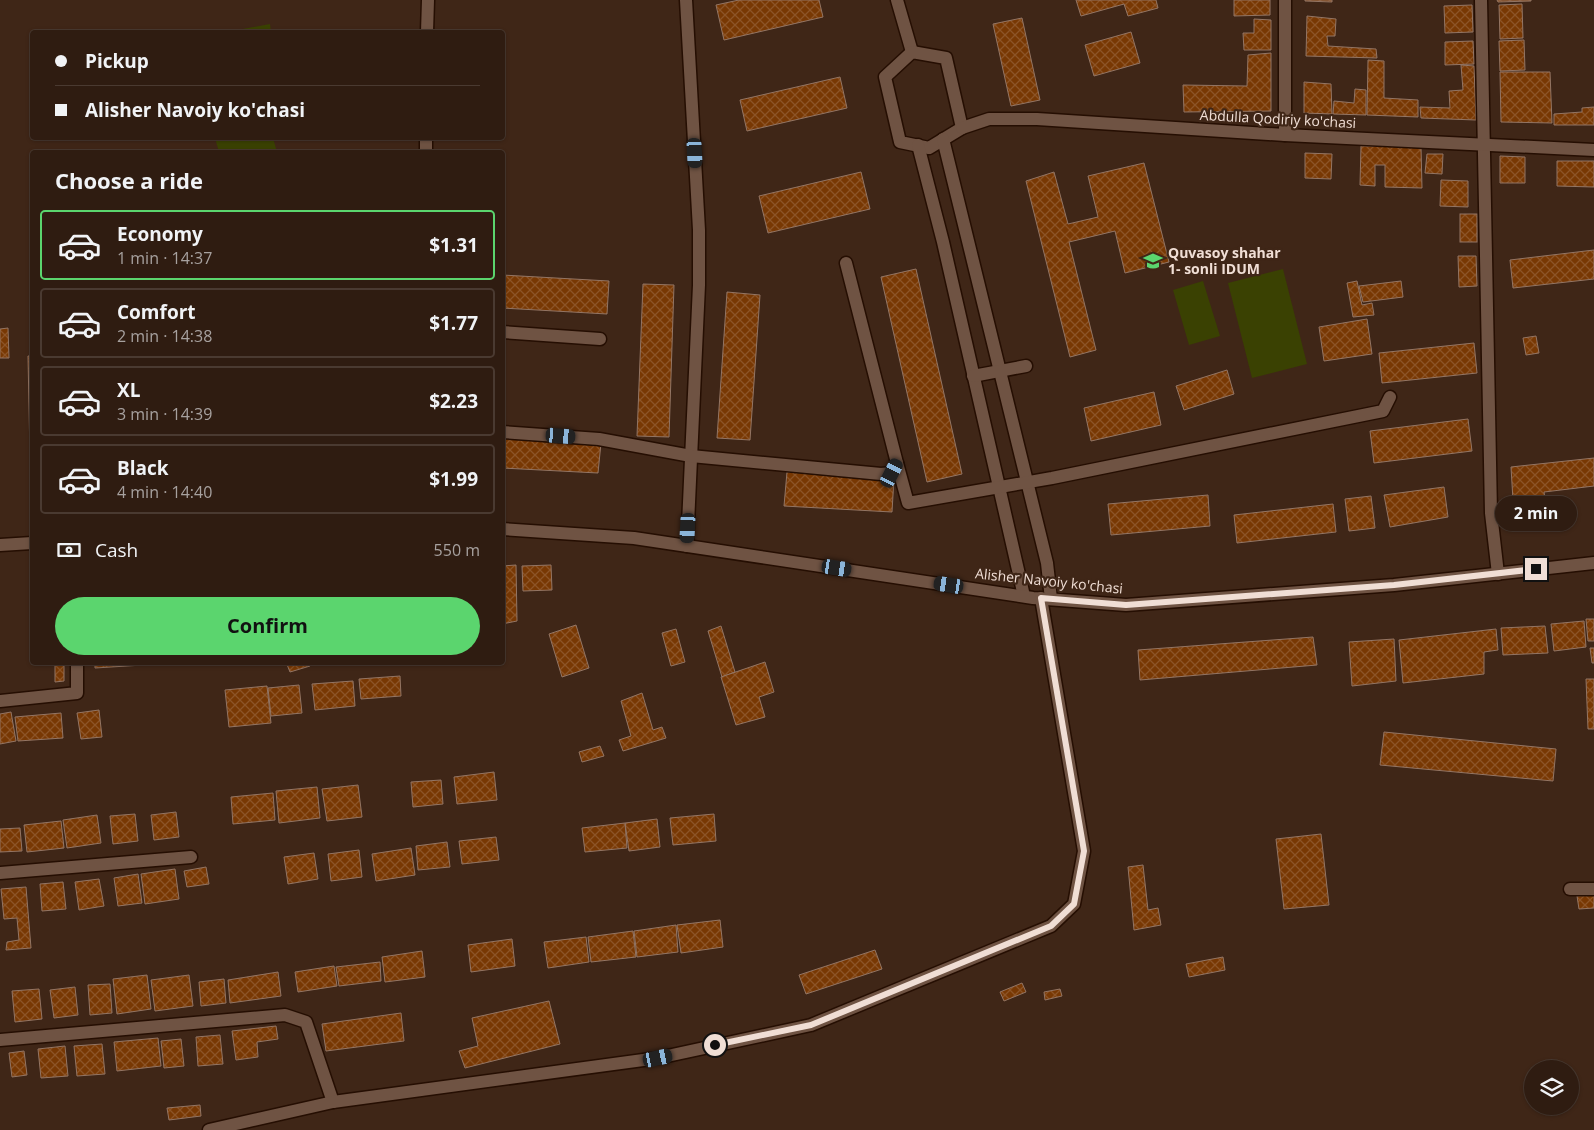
<!DOCTYPE html>
<html lang="en">
<head>
<meta charset="utf-8">
<style>
	:root { --surface:#2f1c11; --page:#37251a; --text:#f1f3f6; --muted:#a7a19f; --line:#4a3a31; --accent:#5bd56e }
	body { margin:0; font-family:"Open Sans",sans-serif; background:var(--page); color:var(--text); height:100vh; display:flex; flex-direction:column; font-size:19px; white-space:nowrap }
	* { box-sizing:border-box; margin:0 }
	p { font-size:16px; color:var(--muted) }
	.icon { flex:none; width:28px; height:28px; fill:none; stroke:currentColor; stroke-width:2; stroke-linecap:round; stroke-linejoin:round }
	.map { position:relative; flex:1; overflow:hidden }
	.panel { position:absolute; left:30px; top:150px; width:475px; height:515px; display:flex; flex-direction:column; background:var(--surface); border-radius:5px; box-shadow:0 1px 4px #0004,0 0 0 1px var(--line) }
	.panel>* { flex:none }
	.banner { position:absolute; left:30px; top:30px; width:475px; height:110px; border-radius:5px; box-shadow:0 1px 4px #0004,0 0 0 1px var(--line); display:grid; align-content:center; height:110px; padding:0 25px; background:var(--surface) }
	.fabs { position:absolute; left:1524px; top:1060px; display:grid; gap:10px }
	.fabs a { display:grid; place-items:center; width:55px; height:55px; border-radius:50%; background:var(--surface); box-shadow:0 1px 4px #0004,0 0 0 1px var(--line); font-size:25px }
	.end { position:absolute; width:22px; height:22px; margin:-11px; border:6px solid #f0ded5; background:#111; box-shadow:0 0 0 2px #111 }
	.from { border-radius:50% }
	.bubble { position:absolute; height:35px; border-radius:18px; background:var(--surface); box-shadow:0 1px 4px #0004,0 0 0 1px var(--line); font-size:16px; font-weight:700; line-height:35px; text-align:center }
	.car { position:absolute; width:15px; height:30px; margin:-15px -8px; border-radius:6px; box-shadow:0 0 4px 1px #0007; background:linear-gradient(#222 24%,#8ab4d8 0 40%,#222 0 76%,#8ab4d8 0 86%,#222 0) }
	.banner b { display:flex; align-items:center; gap:18px; height:48px; font-size:19px }
	.banner b+b { border-top:1px solid var(--line) }
	.banner i { width:12px; height:12px; background:var(--text) }
	ul { padding:0; list-style:none }
	li { display:flex; align-items:center; gap:15px; height:70px; margin:0 10px 8px; padding:0 15px; border:2px solid var(--line); border-radius:5px }
	li div { flex:1 }
	li b { display:block; font-size:19px }
	li em { font-style:normal; font-weight:700 }
	li.active { border-color:var(--accent) }
	li>.icon { width:45px; height:45px; stroke-width:1.5 }
	h2 { padding:0 25px; font-size:22px; line-height:60px }
	.pay { display:flex; align-items:center; gap:12px; height:55px; padding:0 25px; font-size:19px }
	.pay p { margin-inline-start:auto }
	.primary-button { display:flex; gap:10px; margin-top:auto; padding:10px 25px }
	.primary-button a { flex:1; height:58px; border-radius:30px; background:var(--accent); color:#111; font-size:20px; font-weight:700; line-height:58px; text-align:center }
	.map>svg:first-child { display:block }
</style>
</head>
<body>
<div class="map">
<svg width="1594" height="1130" viewBox="0 0 1594 1130">
	<defs>
		<pattern id="building-cross-hatch" width="8" height="8" patternUnits="userSpaceOnUse" patternTransform="scale(1.25)"><rect width="8" height="8" fill="#783803"/><path d="M0 0l8 8M0 8l8-8" fill="none" stroke="#8c5427"/></pattern>
	</defs>
	<rect width="100%" height="100%" fill="#3f2617"/>
	<!-- pitch -->
	<g fill="#3a4102">
		<polygon points="270,24 271,32 237,32 237,30"/>
		<polygon points="215,138 273,138 277,152 219,152"/>
		<polygon points="1283,269 1307,364 1252,378 1228,283"/>
		<polygon points="1203,281 1220,336 1189,345 1173,290"/>
	</g>
	<!-- building -->
	<g fill="url(#building-cross-hatch)" stroke="#937564">
		<polygon points="739,0 819,0 823,17 724,40 716,5"/>
		<polygon points="1076,0 1156,0 1158,8 1128,16 1124,4 1081,16"/>
		<polygon points="1234,0 1270,0 1270,15 1234,16"/>
		<polygon points="1305,0 1332,0 1332,2 1305,1"/>
		<polygon points="1497,0 1531,0 1531,1 1498,2"/>
		<polygon points="1522,4 1523,38 1500,39 1499,5"/>
		<polygon points="1472,5 1473,32 1445,33 1444,6"/>
		<polygon points="1307,16 1336,19 1335,36 1327,36 1328,46 1376,49 1377,58 1306,56"/>
		<polygon points="1022,18 1040,100 1011,106 993,24"/>
		<polygon points="1254,19 1271,20 1271,50 1244,50 1243,33 1254,33"/>
		<polygon points="1131,32 1140,63 1094,76 1085,45"/>
		<polygon points="1524,40 1525,70 1500,71 1499,41"/>
		<polygon points="1473,41 1474,64 1445,65 1445,42"/>
		<polygon points="1271,53 1271,111 1184,112 1183,85 1247,86 1248,55"/>
		<polygon points="1368,60 1384,61 1384,98 1418,100 1418,117 1367,115"/>
		<polygon points="1461,65 1474,66 1476,120 1421,118 1420,107 1450,108 1449,91 1463,90"/>
		<polygon points="1500,72 1550,72 1552,123 1501,122"/>
		<polygon points="840,77 847,108 747,131 740,100"/>
		<polygon points="1304,82 1331,84 1332,114 1304,113"/>
		<polygon points="1355,89 1366,90 1366,115 1333,114 1334,101 1354,103"/>
		<polygon points="1594,107 1594,125 1554,125 1554,114 1582,112 1582,108"/>
		<polygon points="1361,146 1421,147 1422,188 1385,187 1385,165 1375,165 1375,186 1360,185"/>
		<polygon points="1305,153 1332,154 1331,179 1305,178"/>
		<polygon points="1427,154 1443,154 1442,174 1425,173"/>
		<polygon points="1500,156 1525,157 1525,183 1500,183"/>
		<polygon points="1557,161 1594,161 1594,187 1557,186"/>
		<polygon points="1144,163 1169,262 1125,273 1115,231 1069,242 1096,350 1070,357 1026,181 1054,172 1068,224 1098,217 1088,176"/>
		<polygon points="861,172 870,209 768,233 759,196"/>
		<polygon points="1441,180 1468,181 1468,207 1440,206"/>
		<rect x="1460" y="214" width="17" height="28"/>
		<polygon points="1594,250 1594,279 1513,288 1510,260"/>
		<polygon points="1458,256 1476,256 1477,286 1459,287"/>
		<polygon points="916,269 962,474 927,482 881,277"/>
		<polygon points="502,275 609,281 607,314 502,308"/>
		<polygon points="1357,281 1362,305 1372,303 1374,315 1353,317 1347,283"/>
		<polygon points="1401,281 1403,297 1363,302 1359,286"/>
		<polygon points="643,284 674,285 669,437 637,436"/>
		<polygon points="727,292 760,295 750,440 717,438"/>
		<polygon points="1367,319 1372,354 1324,361 1319,327"/>
		<polygon points="8,328 9,358 0,358 0,329"/>
		<polygon points="1536,336 1539,353 1526,355 1523,338"/>
		<polygon points="1474,343 1477,373 1382,383 1379,353"/>
		<polygon points="28,356 32,356 32,458 30,458"/>
		<polygon points="1227,370 1234,394 1184,410 1176,386"/>
		<polygon points="1154,392 1161,425 1091,441 1084,408"/>
		<polygon points="1468,419 1472,451 1374,463 1370,431"/>
		<polygon points="502,436 601,443 598,473 502,468"/>
		<polygon points="1594,458 1594,486 1544,492 1547,512 1514,517 1511,467"/>
		<polygon points="787,472 894,478 892,512 784,506"/>
		<polygon points="1444,487 1448,517 1390,527 1384,495"/>
		<polygon points="1208,495 1210,526 1111,535 1108,504"/>
		<polygon points="1371,496 1375,528 1349,531 1345,499"/>
		<polygon points="1333,504 1336,532 1237,543 1234,515"/>
		<polygon points="516,565 517,621 502,624 502,566"/>
		<polygon points="551,565 552,590 523,591 522,566"/>
		<polygon points="1586,619 1594,619 1594,641 1588,641"/>
		<polygon points="1584,621 1586,647 1554,651 1551,624"/>
		<polygon points="576,625 589,668 562,677 549,634"/>
		<polygon points="721,626 735,672 722,677 708,631"/>
		<polygon points="1545,626 1548,653 1503,655 1501,628"/>
		<polygon points="676,629 685,662 671,666 662,633"/>
		<polygon points="1496,629 1498,650 1484,652 1484,674 1403,683 1399,640"/>
		<polygon points="1313,637 1317,665 1140,680 1138,650"/>
		<polygon points="1394,639 1396,681 1352,686 1349,642"/>
		<polygon points="1590,648 1594,648 1594,663 1592,663"/>
		<polygon points="55,662 64,662 64,681 55,682"/>
		<polygon points="95,662 143,662 143,665 95,668"/>
		<polygon points="286,662 309,662 310,666 290,672"/>
		<polygon points="765,662 774,692 759,697 765,717 736,725 721,677"/>
		<polygon points="400,676 401,696 361,699 359,679"/>
		<polygon points="1586,679 1594,679 1594,729 1588,729"/>
		<polygon points="353,681 355,706 315,710 312,684"/>
		<polygon points="299,685 302,713 271,716 268,688"/>
		<polygon points="267,686 271,723 229,727 225,690"/>
		<polygon points="642,693 653,730 662,727 666,738 623,751 619,740 631,736 621,701"/>
		<polygon points="99,710 102,737 81,739 77,713"/>
		<polygon points="11,712 16,741 0,744 0,714"/>
		<polygon points="61,713 63,738 18,741 15,717"/>
		<polygon points="1384,732 1556,749 1553,781 1380,765"/>
		<polygon points="600,746 604,756 582,762 579,752"/>
		<polygon points="494,772 497,800 457,804 454,777"/>
		<polygon points="441,780 443,804 413,807 411,782"/>
		<polygon points="358,785 362,817 327,821 322,789"/>
		<polygon points="317,787 320,818 279,823 276,791"/>
		<polygon points="273,793 275,820 233,824 231,797"/>
		<polygon points="176,812 179,837 154,840 151,815"/>
		<polygon points="135,814 138,841 113,844 110,816"/>
		<polygon points="714,814 716,841 673,845 670,818"/>
		<polygon points="97,815 101,843 67,848 63,820"/>
		<polygon points="657,819 660,847 629,851 625,823"/>
		<polygon points="61,821 64,848 27,852 24,825"/>
		<polygon points="625,823 627,848 585,852 582,828"/>
		<polygon points="20,828 22,851 0,852 0,829"/>
		<polygon points="1321,834 1329,905 1284,909 1276,839"/>
		<polygon points="496,837 499,860 462,864 459,841"/>
		<polygon points="447,842 450,867 418,870 416,846"/>
		<polygon points="411,848 415,875 376,881 372,854"/>
		<polygon points="359,850 362,877 331,881 328,854"/>
		<polygon points="314,853 318,879 288,884 284,857"/>
		<polygon points="1143,865 1148,910 1158,908 1161,925 1134,930 1128,867"/>
		<polygon points="206,867 209,884 187,887 184,871"/>
		<polygon points="175,869 179,899 145,904 141,874"/>
		<polygon points="138,874 142,903 118,906 114,878"/>
		<polygon points="99,879 104,906 79,910 75,882"/>
		<polygon points="63,882 66,909 42,911 40,884"/>
		<polygon points="26,887 31,948 6,950 7,942 19,940 17,918 4,919 1,889"/>
		<polygon points="1594,895 1594,908 1579,909 1577,896"/>
		<polygon points="720,920 723,947 681,953 677,925"/>
		<polygon points="676,925 678,952 637,957 634,931"/>
		<polygon points="633,931 636,957 591,962 588,937"/>
		<polygon points="586,937 589,962 548,968 544,942"/>
		<polygon points="512,939 515,966 471,972 468,945"/>
		<polygon points="875,950 882,969 806,994 799,975"/>
		<polygon points="422,951 425,977 385,982 382,957"/>
		<polygon points="1223,957 1225,970 1189,977 1186,964"/>
		<polygon points="380,962 381,981 339,986 336,967"/>
		<polygon points="334,966 337,986 298,992 295,972"/>
		<polygon points="278,972 281,996 230,1003 228,980"/>
		<polygon points="147,975 151,1009 117,1014 113,979"/>
		<polygon points="189,975 193,1006 155,1011 151,980"/>
		<polygon points="224,979 226,1003 201,1006 199,982"/>
		<polygon points="1022,983 1026,992 1004,1001 1000,992"/>
		<polygon points="110,984 112,1013 90,1015 88,985"/>
		<polygon points="75,987 78,1015 54,1018 50,990"/>
		<polygon points="39,989 42,1019 15,1022 12,991"/>
		<polygon points="1060,989 1062,996 1045,1000 1044,992"/>
		<polygon points="549,1001 560,1044 465,1068 459,1051 478,1046 472,1018"/>
		<polygon points="401,1013 404,1041 326,1051 322,1024"/>
		<polygon points="276,1026 278,1039 257,1042 258,1057 236,1060 232,1031"/>
		<polygon points="220,1035 223,1064 198,1066 196,1037"/>
		<polygon points="158,1038 161,1066 117,1071 114,1042"/>
		<polygon points="181,1039 184,1066 164,1068 161,1041"/>
		<polygon points="102,1044 105,1074 77,1076 74,1046"/>
		<polygon points="65,1046 68,1076 41,1078 38,1049"/>
		<polygon points="24,1051 27,1075 12,1077 9,1053"/>
		<polygon points="200,1105 201,1116 169,1120 167,1108"/>
	</g>
	<g fill="none" stroke-linecap="round" stroke-linejoin="round">
		<!-- minor casing -->
		<g stroke="#250e02" stroke-width="15">
			<g id="minor">
				<polyline points="686,0 699,230 699,285 687,546"/>
				<polyline points="897,0 912,52"/>
				<polyline points="1285,0 1285,135"/>
				<polyline points="1481,0 1491,513 1498,574"/>
				<polyline points="427,32 428,0"/>
				<polygon points="912,52 946,58 962,128 929,148 900,142 885,77"/>
				<polyline points="962,128 989,119 1037,119 1285,135 1594,150"/>
				<polyline points="943,139 1047,563 1051,599"/>
				<polyline points="918,145 943,242 1024,596"/>
				<polyline points="426,152 426,138"/>
				<polyline points="502,332 600,339"/>
				<polyline points="973,376 1026,366"/>
				<polyline points="502,432 599,439 691,456 881,474 892,473 897,463 846,263"/>
				<polyline points="897,463 908,503 1052,478 1383,411 1390,397"/>
				<polyline points="502,529 634,538 1033,598 1126,605 1394,585 1594,563"/>
				<polyline points="0,545 32,543"/>
				<polyline points="0,701 77,693 77,662"/>
				<polyline points="0,873 191,857"/>
				<polyline points="1570,889 1594,889"/>
				<polyline points="0,1040 285,1015 306,1022 333,1102"/>
				<polyline points="209,1130 333,1102 658,1058 811,1025 1051,926 1074,904 1084,851 1041,598"/>
			</g>
		</g>
		<!-- minor -->
		<use href="#minor" stroke="#6f5343" stroke-width="12"/>
	</g>
	<g fill="none" stroke-linecap="round" stroke-linejoin="round">
		<!-- route -->
		<polyline stroke="#f0ded5" stroke-width="6" points="715,1045 811,1025 1051,926 1074,904 1084,851 1041,598 1126,605 1394,585 1536,569"/>
	</g>
	<!-- icons -->
	<defs>
		<g id="school-bare" transform="scale(1.5)"><path d="M0-5L7-2L0 1L-7-2ZM-4 1L0 2.5L4 1V4Q0 6-4 4Z" fill="#5bd56e" stroke="#3f2617" stroke-width="2.5" paint-order="stroke"/></g>
	</defs>
	<g fill-rule="evenodd">
		<use href="#school-bare" x="1153" y="261"/>
	</g>
	<g text-anchor="middle" stroke-width="4.5" stroke-linejoin="round" paint-order="stroke">
		<!-- street labels -->
		<g font-size="14" fill="#f0ded5" stroke="#3f2617">
			<text transform="translate(1278 119) rotate(3)" y="5">Abdulla Qodiriy ko'chasi</text>
			<text transform="translate(1049 581) rotate(6)" y="5">Alisher Navoiy ko'chasi</text>
		</g>
		<!-- poi labels -->
		<g font-size="14" font-weight="bold" fill="#f0ded5" stroke="#3f2617" text-anchor="start">
			<text x="1168" y="258">Quvasoy shahar<tspan x="1168" dy="16">1- sonli IDUM</tspan></text>
		</g>
	</g>
</svg>
<div class="fabs">
<a><svg class="icon" aria-label="layers" viewBox="0 0 24 24"><path d="M12 4l9 5-9 5-9-5zM3 14l9 5 9-5"/></svg></a>
</div>
<i class="end from" style="left:715px;top:1045px"></i>
<i class="end" style="left:1536px;top:569px"></i>
<div class="bubble" style="left:1495px;top:496px;width:82px">2 min</div>
<i class="car" style="left:695px;top:153px;rotate:177deg"></i>
<i class="car" style="left:561px;top:436px;rotate:94deg"></i>
<i class="car" style="left:892px;top:473px;rotate:27deg"></i>
<i class="car" style="left:688px;top:528px;rotate:183deg"></i>
<i class="car" style="left:837px;top:568px;rotate:99deg"></i>
<i class="car" style="left:949px;top:585px;rotate:279deg"></i>
<i class="car" style="left:658px;top:1058px;rotate:78deg"></i>
<div class="banner">
<b><i class="from"></i>Pickup</b>
<b><i></i>Alisher Navoiy ko'chasi</b>
</div>
<section class="panel">
<h2>Choose a ride</h2>
<ul>
<li class="active"><svg class="icon" aria-label="car" viewBox="0 0 24 24"><path d="M5 17H2v-5l4-1 3-4h7l3 4 3 1v5h-3M9 17h6M6 11h13"/><circle cx="7" cy="17" r="2"/><circle cx="17" cy="17" r="2"/></svg><div><b>Economy</b><p>1 min · 14:37</p></div><em>$1.31</em></li>
<li><svg class="icon" aria-label="car" viewBox="0 0 24 24"><path d="M5 17H2v-5l4-1 3-4h7l3 4 3 1v5h-3M9 17h6M6 11h13"/><circle cx="7" cy="17" r="2"/><circle cx="17" cy="17" r="2"/></svg><div><b>Comfort</b><p>2 min · 14:38</p></div><em>$1.77</em></li>
<li><svg class="icon" aria-label="car" viewBox="0 0 24 24"><path d="M5 17H2v-5l4-1 3-4h7l3 4 3 1v5h-3M9 17h6M6 11h13"/><circle cx="7" cy="17" r="2"/><circle cx="17" cy="17" r="2"/></svg><div><b>XL</b><p>3 min · 14:39</p></div><em>$2.23</em></li>
<li><svg class="icon" aria-label="car" viewBox="0 0 24 24"><path d="M5 17H2v-5l4-1 3-4h7l3 4 3 1v5h-3M9 17h6M6 11h13"/><circle cx="7" cy="17" r="2"/><circle cx="17" cy="17" r="2"/></svg><div><b>Black</b><p>4 min · 14:40</p></div><em>$1.99</em></li>
</ul>
<div class="pay"><svg class="icon" aria-label="cash" viewBox="0 0 24 24"><path d="M3 7h18v10H3z"/><circle cx="12" cy="12" r="2"/></svg>Cash<p>550 m</p></div>
<div class="primary-button"><a>Confirm</a></div>
</section>
</div>
</body>
</html>
